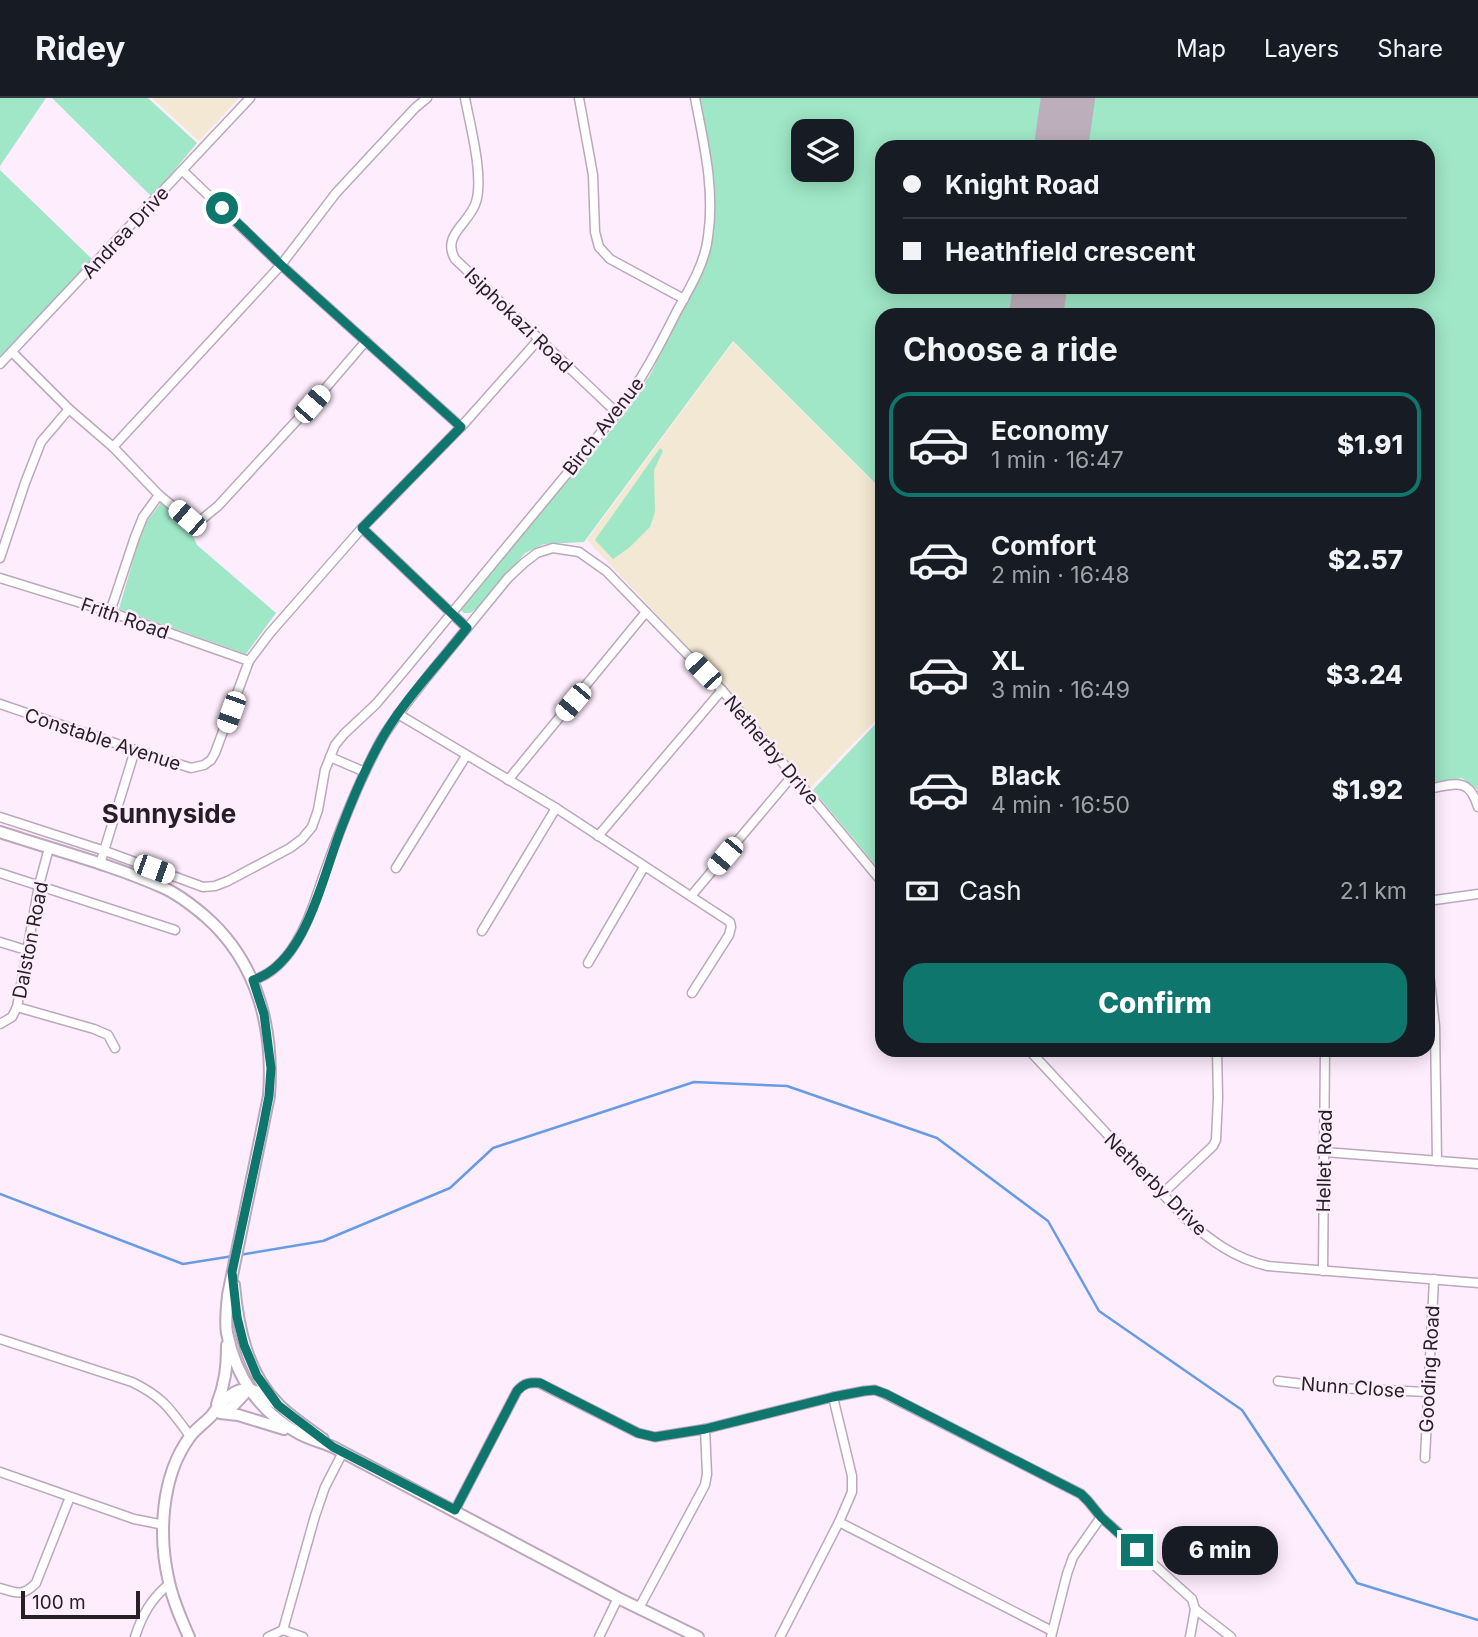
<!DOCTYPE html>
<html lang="en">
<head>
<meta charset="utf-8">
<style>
	:root { --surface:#171b24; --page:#242831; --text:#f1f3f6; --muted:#9ea1a6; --line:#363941; --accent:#0f766e }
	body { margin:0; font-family:Inter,sans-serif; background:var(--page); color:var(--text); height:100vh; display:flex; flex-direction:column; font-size:26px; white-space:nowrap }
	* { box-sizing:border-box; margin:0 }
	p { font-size:23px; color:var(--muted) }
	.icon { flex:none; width:38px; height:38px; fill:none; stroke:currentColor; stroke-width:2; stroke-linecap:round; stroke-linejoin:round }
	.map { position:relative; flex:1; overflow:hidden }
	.sheet { position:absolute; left:875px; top:210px; width:560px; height:749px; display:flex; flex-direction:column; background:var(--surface); border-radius:21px; box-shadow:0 4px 18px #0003 }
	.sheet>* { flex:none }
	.banner { position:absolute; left:875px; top:42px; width:560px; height:154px; border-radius:21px; box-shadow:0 4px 18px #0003; display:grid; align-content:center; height:154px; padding:0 28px; background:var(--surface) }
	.fabs { position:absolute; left:791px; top:21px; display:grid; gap:14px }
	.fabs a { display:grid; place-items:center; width:63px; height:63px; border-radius:14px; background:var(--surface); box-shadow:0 4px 18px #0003; font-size:35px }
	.scale { position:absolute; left:21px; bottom:18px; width:119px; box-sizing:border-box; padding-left:7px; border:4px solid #261f26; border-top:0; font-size:19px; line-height:24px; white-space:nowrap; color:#261f26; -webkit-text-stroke:5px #feedfd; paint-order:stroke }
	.end { position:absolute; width:32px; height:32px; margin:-16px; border:9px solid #0f766e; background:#fff; box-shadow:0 0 0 4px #fff }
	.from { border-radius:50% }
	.bubble { position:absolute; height:49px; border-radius:21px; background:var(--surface); box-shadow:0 4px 18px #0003; font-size:23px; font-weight:800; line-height:49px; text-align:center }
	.car { position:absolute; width:21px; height:42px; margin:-21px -10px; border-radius:9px; box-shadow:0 0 5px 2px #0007; background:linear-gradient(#fff 24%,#345 0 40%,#fff 0 76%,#345 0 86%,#fff 0) }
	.banner b { display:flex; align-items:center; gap:24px; height:66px; font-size:26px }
	.banner b+b { border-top:2px solid var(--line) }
	.banner i { width:18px; height:18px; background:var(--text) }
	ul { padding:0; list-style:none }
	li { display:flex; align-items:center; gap:21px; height:105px; margin:0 14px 10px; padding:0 14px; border:4px solid transparent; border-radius:21px }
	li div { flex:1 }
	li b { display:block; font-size:26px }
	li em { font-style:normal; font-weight:800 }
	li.selected { border-color:var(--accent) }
	li>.icon { width:63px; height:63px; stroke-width:1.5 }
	h2 { padding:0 28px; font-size:32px; line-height:84px }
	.pay { display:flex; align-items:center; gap:18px; height:77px; padding:0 28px; font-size:26px }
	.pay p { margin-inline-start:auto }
	.button { display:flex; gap:14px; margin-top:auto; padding:14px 28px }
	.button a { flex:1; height:80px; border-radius:21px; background:var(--accent); color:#fff; font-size:28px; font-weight:800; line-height:80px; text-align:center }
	header { display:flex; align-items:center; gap:42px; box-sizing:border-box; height:98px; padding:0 35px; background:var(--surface); border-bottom:2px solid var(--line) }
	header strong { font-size:33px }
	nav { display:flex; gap:38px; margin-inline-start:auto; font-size:24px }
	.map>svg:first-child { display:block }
</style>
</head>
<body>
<header>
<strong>Ridey</strong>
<nav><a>Map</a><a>Layers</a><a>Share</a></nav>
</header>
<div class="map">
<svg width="1478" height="1539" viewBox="0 0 1478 1539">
	<rect width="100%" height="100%" fill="#feedfd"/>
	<!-- education -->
	<g fill="#f3e8d3">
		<polygon points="152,0 239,0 199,43"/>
		<polygon points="733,244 882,393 882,616 810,690 725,589 587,442"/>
	</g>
	<!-- green -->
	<g fill="#9fe7c6" fill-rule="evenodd">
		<polygon points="0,0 46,0 0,68"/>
		<polygon points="52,0 148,0 197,45 152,99"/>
		<path d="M699,0h779v695l-1,-4 -15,-11 -34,7v-470h-546v175l-149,-149 -149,201 -40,2 -19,9 -46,54 -9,6h-6l-3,-3v-4l156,-183 33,-48 57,-115 7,-34 -2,-57zM803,33h39v39h-39zM882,49h546v140h-546z"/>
		<polygon points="0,72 93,162 0,258"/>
		<polygon points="660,350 663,353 654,372 655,414 650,429 630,449 613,461 595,442"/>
		<polygon points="161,405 189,429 197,447 276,515 246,556 119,511 138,445 147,423"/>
		<polygon points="882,619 882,775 813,692"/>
	</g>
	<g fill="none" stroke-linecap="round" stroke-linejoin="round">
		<!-- stream -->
		<g stroke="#679be4" stroke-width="2.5">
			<polyline points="0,1096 183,1166 233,1158"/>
			<polyline points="239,1157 323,1143 450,1090 493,1050 694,984 787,988 937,1040 1048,1123 1099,1213 1242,1312 1357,1485 1478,1522"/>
		</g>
		<!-- runway -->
		<g stroke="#bcaeba" stroke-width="54">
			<polyline points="1061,49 1068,0"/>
			<polyline points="1036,217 1040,189"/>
		</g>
		<!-- street casing -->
		<g stroke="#bba8bb" stroke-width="11">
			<g id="street">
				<path d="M465,0c5,27 19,78 11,104 -6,21 -35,33 -21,57l162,154"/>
				<polyline points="579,0 593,77 595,134 599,149 610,161 684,201"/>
				<polyline points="183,73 281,167 461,329"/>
				<polyline points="12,254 69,311 113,349 159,397 187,420 193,423 201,422 218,408 312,306 366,243"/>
				<polyline points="0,266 250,0"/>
				<polyline points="113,349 281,167 336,95 415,10 427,0"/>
				<polyline points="362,430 467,530"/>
				<polyline points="0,460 25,385 41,344 69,311"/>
				<polyline points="0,480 110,514 249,563"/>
				<polyline points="110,514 135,439 143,419 159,397"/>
				<polyline points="0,606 135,652 191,670 204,667 211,662 215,655 249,563 270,535 362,430 461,329 539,241"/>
				<polyline points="398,616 556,710 730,824 731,829 729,837 692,895"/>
				<polyline points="330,659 365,674"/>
				<polyline points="508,682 646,514"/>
				<path d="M1428,691c26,-5 41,-13 50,18"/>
				<path d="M0,719l105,34 98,36 12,-1 13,-5 62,-33 12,-9 10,-12 6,-17 7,-40 10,-25 9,-11 32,-30 28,-33 213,-258c24,-32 42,-66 60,-102 13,-23 28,-48 31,-74 7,-47 -4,-93 -13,-139"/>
				<polyline points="598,738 722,592"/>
				<polyline points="100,766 135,652"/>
				<polyline points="396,770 466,658"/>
				<polyline points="0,775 175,832"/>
				<polyline points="691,798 793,677"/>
				<polyline points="1428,803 1478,796"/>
				<polyline points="482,833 556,710"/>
				<polyline points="0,844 26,852"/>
				<polyline points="588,865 644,769"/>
				<polyline points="1428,865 1435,928 1437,1063"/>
				<path d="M253,882c37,-11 55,-57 66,-91 17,-50 36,-101 61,-147 13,-23 31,-44 47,-65 27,-33 54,-66 81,-99l16,-15 13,-10 16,-5 26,4 27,19 116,119 160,192"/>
				<polyline points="17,909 94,931 108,937 115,950"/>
				<polyline points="0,926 12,919 17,909 39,787 49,750"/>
				<path d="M1029,952l156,168c25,22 50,41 83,48l210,17"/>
				<polyline points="1325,1054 1478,1066"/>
				<polyline points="1162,1096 1213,1048 1216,1042 1218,1000 1217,952"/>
				<polyline points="1323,1173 1325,952"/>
				<path d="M0,1241l132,43c31,15 38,27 58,54"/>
				<polyline points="1278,1283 1338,1290 1428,1294"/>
				<polyline points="1425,1360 1434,1181"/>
				<polyline points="0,1374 134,1421 164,1427"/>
				<path d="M455,1412l62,-119c7,-8 13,-9 22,-8l99,50 17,4 50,-8 128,-32 31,-6 11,-1 10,4 196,100 7,7 13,16 91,82 3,10 -5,28"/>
				<polyline points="839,1424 1052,1533"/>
				<path d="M0,1490c16,5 23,9 36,-5l34,-86"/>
				<polyline points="639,1510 705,1387 707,1376 705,1331"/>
				<polyline points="1195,1511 1231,1539"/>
				<polyline points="283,1532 315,1418 325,1389 343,1354"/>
				<path d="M135,1539c7,-22 16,-38 34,-53"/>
				<polyline points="268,1539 283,1532 303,1539"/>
				<polyline points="599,1539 618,1500"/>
				<polyline points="780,1539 839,1424 852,1394 852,1378 833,1299"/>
				<polyline points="1051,1539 1067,1476 1073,1459 1101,1419"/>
			</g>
		</g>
		<!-- secondary casing -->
		<g stroke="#bba8bb" stroke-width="14">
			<g id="secondary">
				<path d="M0,734c54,18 110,32 162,55 16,7 30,18 44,30 52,46 68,112 63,179l-41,199c-1,12 -3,26 -1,38 9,44 32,78 71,100 10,6 24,9 35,14l285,151 80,39"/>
				<path d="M234,1187c4,43 13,88 45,120 13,13 29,23 44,34"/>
				<path d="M217,1306c8,-20 10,-37 10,-59"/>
				<polyline points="220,1315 238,1317 284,1331"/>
				<polyline points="221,1315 231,1310 248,1292"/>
				<path d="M189,1539c-8,-18 -16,-36 -20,-55 -11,-46 -8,-105 20,-144 6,-9 16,-15 23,-23 9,-13 25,-31 43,-24 8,4 16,9 23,14"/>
			</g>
		</g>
		<!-- street -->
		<use href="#street" stroke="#fff" stroke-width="8"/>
		<!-- secondary -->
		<use href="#secondary" stroke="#fff" stroke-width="10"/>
	</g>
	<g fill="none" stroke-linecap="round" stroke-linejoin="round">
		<!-- route -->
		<path stroke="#0f766e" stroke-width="9" d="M222,110l59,57 180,162 -99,101 105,100c-28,36 -65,74 -87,114 -15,27 -28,58 -39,87 -18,46 -35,135 -88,151l11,34 7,54 -2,28 -7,36 -30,140 5,45 7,28 13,31 8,11 13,18 14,11 41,31 122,63 62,-119c7,-8 13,-9 23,-8l98,50 17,4 50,-8 128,-32 31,-6 11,-1 11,4 195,100 7,7 13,16 36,33"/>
	</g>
	<g text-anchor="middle" stroke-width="5" stroke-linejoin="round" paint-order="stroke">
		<!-- street labels -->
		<g font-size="19" fill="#261f26" stroke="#feedfd">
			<text transform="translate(125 134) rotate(-47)" y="7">Andrea Drive</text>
			<text transform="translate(519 222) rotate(44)" y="7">Isiphokazi Road</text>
			<text transform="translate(603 328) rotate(-52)" y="7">Birch Avenue</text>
			<text transform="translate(125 520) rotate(19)" y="7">Frith Road</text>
			<text transform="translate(103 641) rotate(18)" y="7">Constable Avenue</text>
			<text transform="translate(772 652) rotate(50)" y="7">Netherby Drive</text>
			<text transform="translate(30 842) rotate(-79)" y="7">Dalston Road</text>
			<text transform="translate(1324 1063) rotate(-89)" y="7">Hellet Road</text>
			<text transform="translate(1156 1086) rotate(45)" y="7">Netherby Drive</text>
			<text transform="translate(1429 1271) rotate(-87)" y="7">Gooding Road</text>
			<text transform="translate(1353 1289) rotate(4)" y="7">Nunn Close</text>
		</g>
		<!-- district labels -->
		<g font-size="26" font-weight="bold" fill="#261f26" stroke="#feedfd">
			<text x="169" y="725">Sunnyside</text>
		</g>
	</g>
</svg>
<div class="fabs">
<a><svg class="icon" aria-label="layers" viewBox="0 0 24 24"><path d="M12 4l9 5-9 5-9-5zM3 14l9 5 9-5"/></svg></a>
</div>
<div class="scale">100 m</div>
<i class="end from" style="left:222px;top:110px"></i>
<i class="end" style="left:1137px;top:1452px"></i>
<div class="bubble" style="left:1162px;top:1428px;width:116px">6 min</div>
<i class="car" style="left:312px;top:306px;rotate:41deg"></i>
<i class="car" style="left:187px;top:420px;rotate:311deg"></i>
<i class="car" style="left:703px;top:573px;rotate:316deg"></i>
<i class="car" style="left:573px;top:604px;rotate:220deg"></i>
<i class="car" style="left:231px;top:614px;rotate:200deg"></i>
<i class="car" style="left:725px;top:758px;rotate:220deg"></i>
<i class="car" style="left:154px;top:771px;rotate:110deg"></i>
<div class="banner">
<b><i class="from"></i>Knight Road</b>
<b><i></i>Heathfield crescent</b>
</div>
<section class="sheet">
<h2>Choose a ride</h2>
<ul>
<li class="selected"><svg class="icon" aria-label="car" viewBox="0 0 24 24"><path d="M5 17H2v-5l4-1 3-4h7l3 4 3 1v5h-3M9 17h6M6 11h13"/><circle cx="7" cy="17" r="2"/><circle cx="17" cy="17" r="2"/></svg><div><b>Economy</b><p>1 min · 16:47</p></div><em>$1.91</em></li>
<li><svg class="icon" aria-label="car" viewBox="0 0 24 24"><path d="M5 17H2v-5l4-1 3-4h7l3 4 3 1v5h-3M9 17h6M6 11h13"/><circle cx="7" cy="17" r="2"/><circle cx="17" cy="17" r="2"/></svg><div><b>Comfort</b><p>2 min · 16:48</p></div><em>$2.57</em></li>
<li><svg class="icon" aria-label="car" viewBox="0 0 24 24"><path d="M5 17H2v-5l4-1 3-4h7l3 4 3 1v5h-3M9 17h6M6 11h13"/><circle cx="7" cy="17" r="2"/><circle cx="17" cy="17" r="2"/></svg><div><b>XL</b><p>3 min · 16:49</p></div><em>$3.24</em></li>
<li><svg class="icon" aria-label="car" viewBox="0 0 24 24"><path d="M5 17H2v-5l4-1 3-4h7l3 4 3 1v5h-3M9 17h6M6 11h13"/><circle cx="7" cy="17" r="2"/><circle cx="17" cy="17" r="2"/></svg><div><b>Black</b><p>4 min · 16:50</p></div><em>$1.92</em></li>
</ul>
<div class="pay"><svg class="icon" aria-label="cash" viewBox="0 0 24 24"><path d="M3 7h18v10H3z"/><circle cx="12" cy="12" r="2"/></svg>Cash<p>2.1 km</p></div>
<div class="button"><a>Confirm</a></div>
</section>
</div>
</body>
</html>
